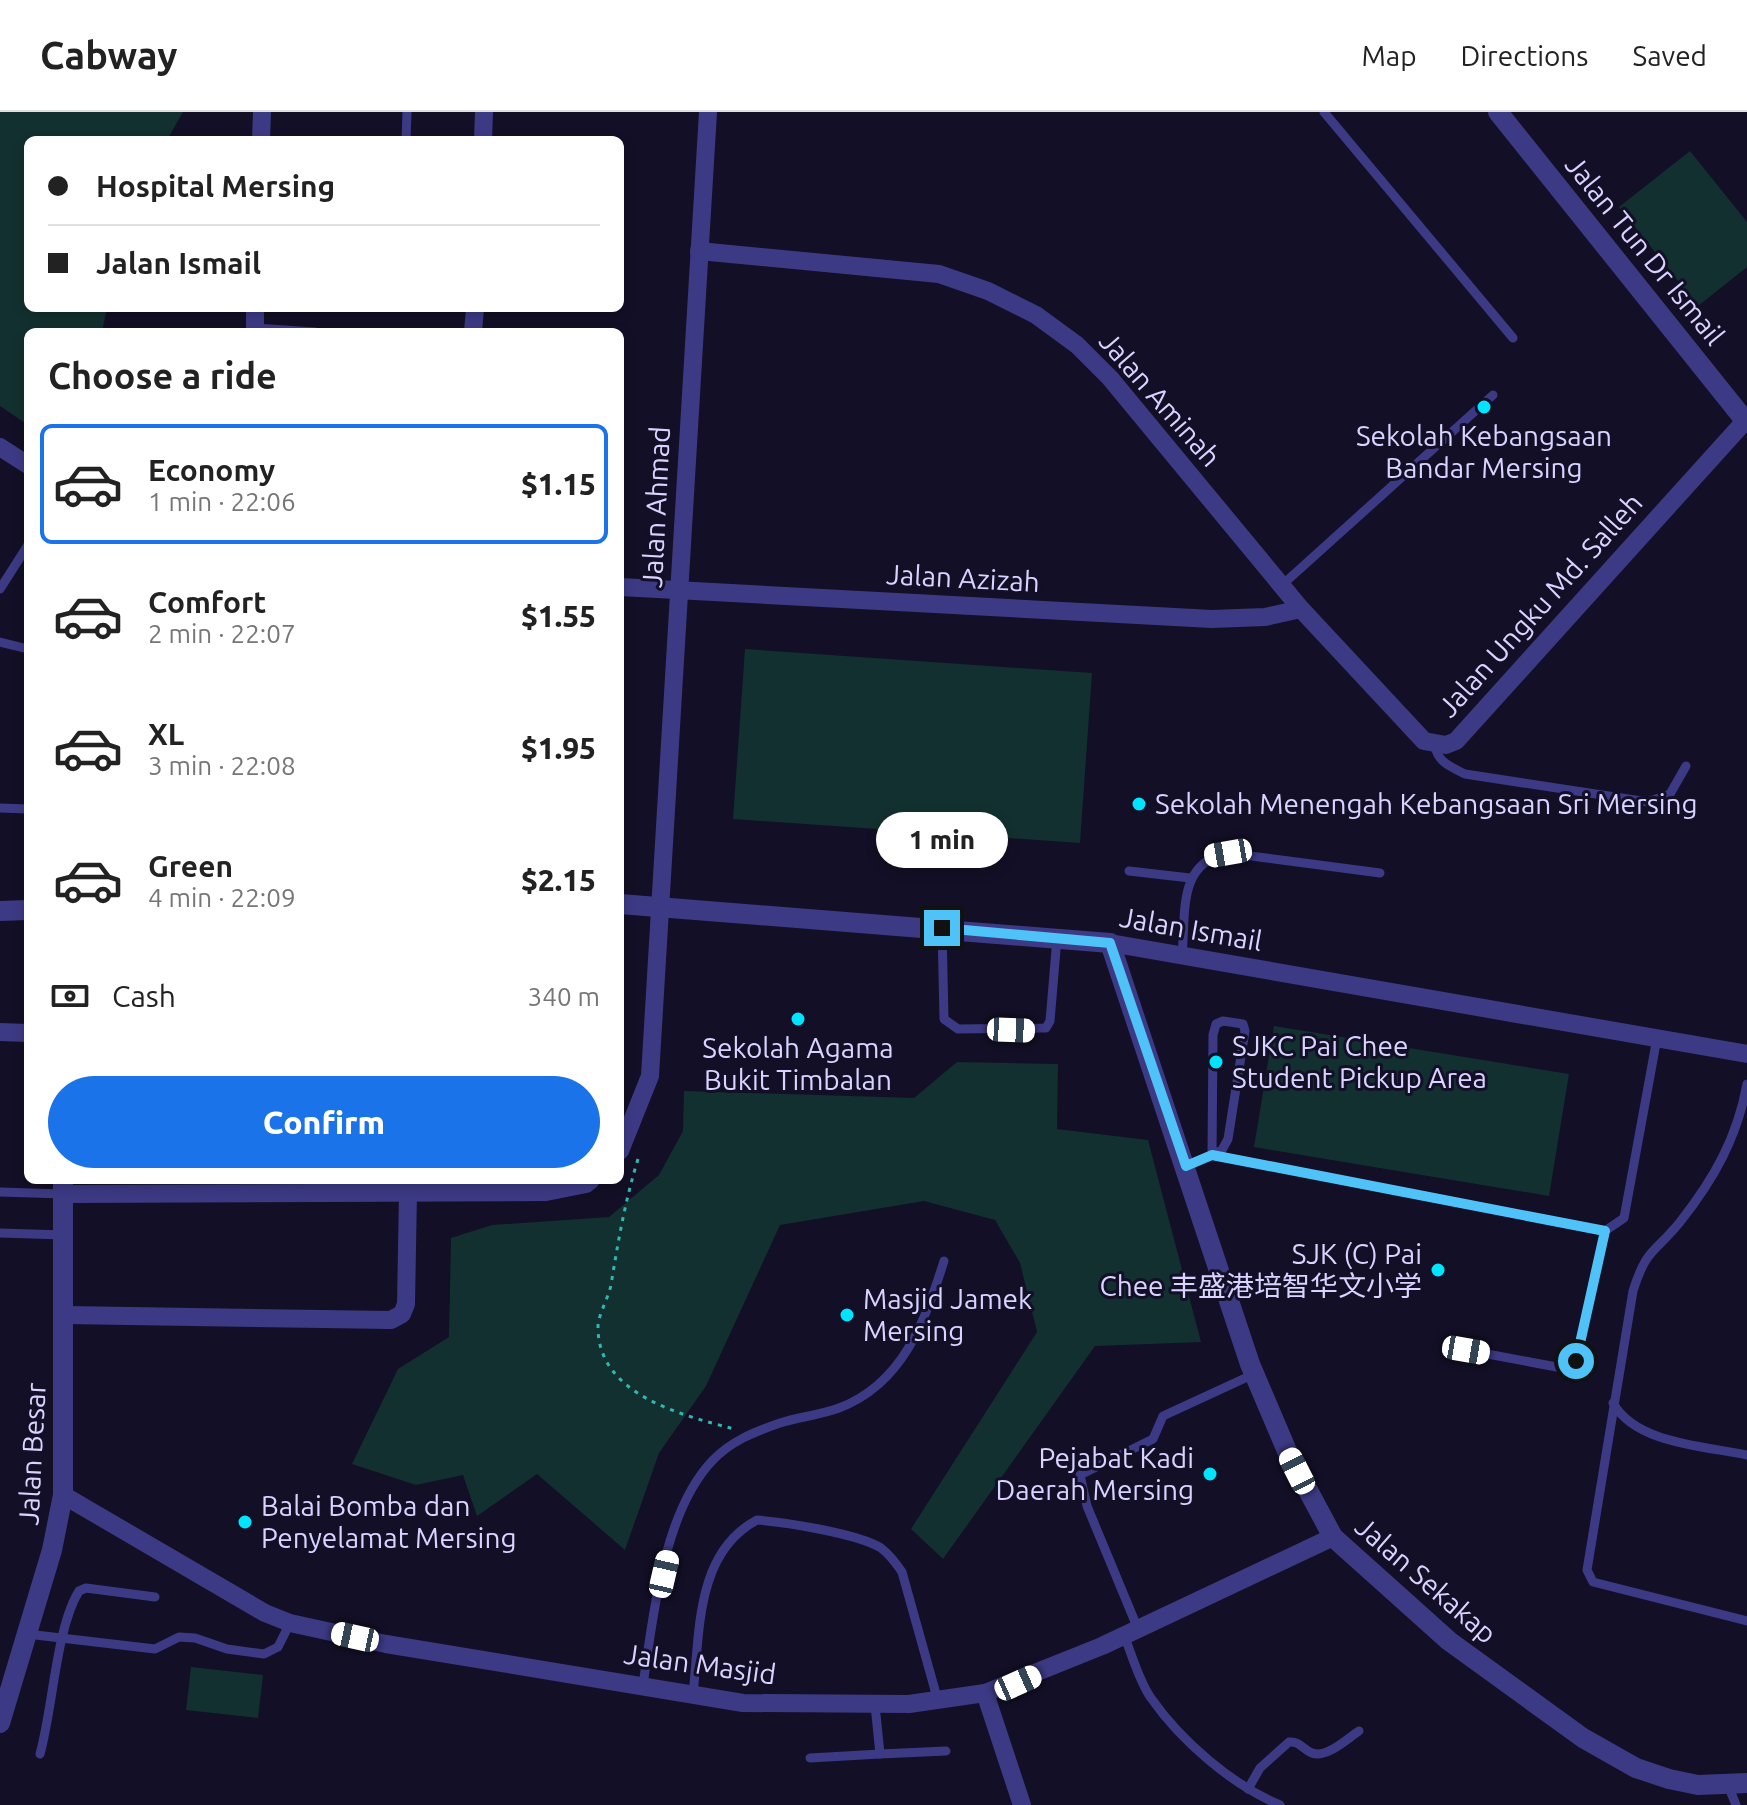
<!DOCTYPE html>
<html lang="en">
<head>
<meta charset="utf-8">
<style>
	:root { --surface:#fff; --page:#f2f2f2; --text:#222; --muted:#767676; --line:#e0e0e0; --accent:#1a73e8 }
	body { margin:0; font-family:Ubuntu,"Noto Sans SC",sans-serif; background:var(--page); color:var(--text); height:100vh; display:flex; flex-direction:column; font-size:30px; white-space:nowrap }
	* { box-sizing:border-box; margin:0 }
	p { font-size:26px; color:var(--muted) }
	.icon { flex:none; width:44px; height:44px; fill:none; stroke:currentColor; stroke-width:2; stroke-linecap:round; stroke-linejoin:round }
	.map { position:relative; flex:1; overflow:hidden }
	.side { position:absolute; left:24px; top:216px; width:600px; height:856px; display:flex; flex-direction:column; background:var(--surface); border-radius:12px; box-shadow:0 4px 12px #0003 }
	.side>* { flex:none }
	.banner { position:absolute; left:24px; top:24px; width:600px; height:176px; border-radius:12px; box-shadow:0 4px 12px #0003; display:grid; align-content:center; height:176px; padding:0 24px; background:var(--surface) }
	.end { position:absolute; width:36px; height:36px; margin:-18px; border:10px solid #4fc3f7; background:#111; box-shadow:0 0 0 4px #111 }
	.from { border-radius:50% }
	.bubble { position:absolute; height:56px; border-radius:28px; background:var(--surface); box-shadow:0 4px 12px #0003; font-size:26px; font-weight:800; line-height:56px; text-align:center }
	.car { position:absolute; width:24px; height:48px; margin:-24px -12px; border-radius:10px; box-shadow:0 0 6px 2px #0007; background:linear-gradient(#fff 24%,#345 0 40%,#fff 0 76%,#345 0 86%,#fff 0) }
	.banner b { display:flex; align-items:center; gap:28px; height:76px; font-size:30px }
	.banner b+b { border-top:2px solid var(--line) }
	.banner i { width:20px; height:20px; background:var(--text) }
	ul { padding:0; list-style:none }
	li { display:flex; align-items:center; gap:24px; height:120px; margin:0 16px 12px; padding:0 8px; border:4px solid transparent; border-radius:12px }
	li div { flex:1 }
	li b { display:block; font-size:30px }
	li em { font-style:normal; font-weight:800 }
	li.current { border-color:var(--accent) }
	li>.icon { width:72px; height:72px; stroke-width:1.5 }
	h2 { padding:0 24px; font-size:36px; line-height:96px }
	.pay { display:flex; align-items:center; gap:20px; height:88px; padding:0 24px; font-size:30px }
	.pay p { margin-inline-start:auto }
	.action { display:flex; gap:16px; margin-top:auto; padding:16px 24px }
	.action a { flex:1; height:92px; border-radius:48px; background:var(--accent); color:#fff; font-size:32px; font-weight:800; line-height:92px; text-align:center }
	header { display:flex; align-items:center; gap:48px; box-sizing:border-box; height:112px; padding:0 40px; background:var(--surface); border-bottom:2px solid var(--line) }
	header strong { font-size:38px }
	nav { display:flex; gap:44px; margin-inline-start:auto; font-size:28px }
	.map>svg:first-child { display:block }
</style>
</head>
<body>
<header>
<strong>Cabway</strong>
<nav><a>Map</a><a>Directions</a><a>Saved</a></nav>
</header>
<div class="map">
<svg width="1747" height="1693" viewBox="0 0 1747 1693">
	<rect width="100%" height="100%" fill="#130f26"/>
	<!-- green -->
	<g fill="#12302f">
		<polygon points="0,0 183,0 167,28 28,28 28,196 107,196 102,220 28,220 28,313 0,294"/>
		<polygon points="1690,39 1747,110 1747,155 1698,194 1619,95"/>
		<polygon points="745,537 1092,561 1080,731 733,707"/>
		<polygon points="1274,914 1569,962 1549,1084 1254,1035"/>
		<polygon points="957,950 1058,952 1057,1017 1148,1028 1201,1230 1095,1234 943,1447 911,1417 1037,1220 1020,1151 995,1108 924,1089 780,1113 706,1274 659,1341 625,1438 537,1362 477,1404 463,1363 416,1373 352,1352 398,1257 449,1225 451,1126 492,1113 609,1105 659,1063 683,1019 684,979 914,986"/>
		<polygon points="191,1555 263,1563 258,1606 186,1598"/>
	</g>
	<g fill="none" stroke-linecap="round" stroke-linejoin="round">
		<!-- path -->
		<path stroke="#2fb8b0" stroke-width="3" stroke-dasharray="4 6" stroke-linecap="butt" d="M638,1047c-13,42 -20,83 -27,126 -3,14 -12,28 -13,41 -1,69 84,89 136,103"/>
		<!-- service -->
		<g stroke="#3d3a85" stroke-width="9">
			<polyline points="1324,0 1513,226"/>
			<polyline points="406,28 407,0"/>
			<polyline points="255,216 315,220"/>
			<polyline points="1281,474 1493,283"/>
			<polyline points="0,477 28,433"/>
			<polyline points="0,530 28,537"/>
			<path d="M1435,633c2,17 16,22 30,29l183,28 22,-8 16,-28"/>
			<polyline points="0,696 28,697"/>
			<polyline points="1129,759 1190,766"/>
			<polyline points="942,816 944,907 958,917 1046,916 1050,909 1057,826"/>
			<path d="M1182,844c4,-42 -5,-94 46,-103l152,20"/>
			<polygon points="1223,909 1243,912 1245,919 1228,1027 1222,1038 1212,1043 1213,923 1216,912"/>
			<path d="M1747,972c-10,54 -33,95 -67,138 -26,32 -33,25 -47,69l-46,279 6,12 154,39"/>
			<polyline points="1186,1054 1212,1043 1605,1119"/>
			<polyline points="0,1080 64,1082"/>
			<polyline points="0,1121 64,1123"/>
			<polyline points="1466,1238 1562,1256 1576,1249 1605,1119 1624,1106 1657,926"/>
			<path d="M1613,1291c23,41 92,43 134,52"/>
			<polyline points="1138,1517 1087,1394 1080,1363 1153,1327 1163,1304 1254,1262"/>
			<polyline points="27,1522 155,1537 179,1525 195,1526 227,1537 264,1542 278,1535 290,1511"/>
			<path d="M1124,1523c8,20 15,46 27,63 30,43 81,87 129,107"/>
			<path d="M643,1573c10,-68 20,-172 69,-224 19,-20 42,-29 68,-38 19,-6 40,-8 59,-15 64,-24 86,-87 105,-147"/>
			<path d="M693,1582c7,-61 2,-141 64,-174 28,2 102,14 124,28 9,7 15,15 21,24l36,129"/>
			<polyline points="875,1593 880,1642 946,1639"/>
			<path d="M40,1642c13,-46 16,-126 39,-163l7,-3 69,9"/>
			<polyline points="810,1646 880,1642"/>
			<polyline points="1728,1673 1736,1693"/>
			<path d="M1248,1677l12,-21 29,-26c11,-1 13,7 23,11 14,6 36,-15 47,-22"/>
		</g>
		<!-- minor -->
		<g stroke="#3d3a85" stroke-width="18">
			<polyline points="261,28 262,0"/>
			<polyline points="483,28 484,0"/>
			<polyline points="699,139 939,162 988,179 1036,203 1077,233 1110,266 1301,497 1424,629 1446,633 1456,629 1745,309"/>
			<polyline points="255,220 255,196"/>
			<polyline points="473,220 475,196"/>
			<polyline points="0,335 28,353"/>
			<polyline points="620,475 1212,507 1265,505 1301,497"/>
			<polyline points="1110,831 1747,942"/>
			<polyline points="0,920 28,921"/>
			<polyline points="620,1039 650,964 708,0"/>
			<polyline points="64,1082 546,1080 586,1072 591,1068"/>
			<polyline points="65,1203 391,1208 402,1202 406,1192 408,1081"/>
			<polyline points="63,1383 265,1501 290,1511 386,1532 743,1591 909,1592 985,1581 1102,1534 1333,1425"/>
			<polyline points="985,1581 1022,1693"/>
		</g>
		<!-- tertiary -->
		<g stroke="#3d3a85" stroke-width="20">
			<polyline points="1498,0 1747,311"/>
			<polyline points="620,792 1110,831 1250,1252 1287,1339 1333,1425 1449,1529 1583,1626 1636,1656 1669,1667 1698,1673 1747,1671"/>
			<polyline points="0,799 28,798"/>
			<polyline points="0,1611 52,1438 63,1383 63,1068"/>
		</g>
	</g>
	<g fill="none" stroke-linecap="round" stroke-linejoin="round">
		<!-- route -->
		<polyline stroke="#4fc3f7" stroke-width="10" points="942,816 1110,831 1186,1054 1212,1043 1605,1119 1576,1249"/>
	</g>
	<!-- markers -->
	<g fill="#00e5ff" stroke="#130f26" stroke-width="3">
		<circle cx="1484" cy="295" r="8"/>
		<circle cx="1139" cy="692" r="8"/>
		<circle cx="798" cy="907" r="8"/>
		<circle cx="1216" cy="950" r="8"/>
		<circle cx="1438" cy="1158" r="8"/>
		<circle cx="847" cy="1203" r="8"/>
		<circle cx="1210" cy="1362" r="8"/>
		<circle cx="245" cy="1410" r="8"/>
	</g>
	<g text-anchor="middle" stroke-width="6" stroke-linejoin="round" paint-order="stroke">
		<!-- street labels -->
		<g font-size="28" fill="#d9d4ff" stroke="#130f26">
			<text transform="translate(1645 138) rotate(51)" y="10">Jalan Tun Dr Ismail</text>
			<text transform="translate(1160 287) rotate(49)" y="10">Jalan Aminah</text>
			<text transform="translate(656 395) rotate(-87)" y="10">Jalan Ahmad</text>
			<text transform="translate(963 466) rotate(3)" y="10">Jalan Azizah</text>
			<text transform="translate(1540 493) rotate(-48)" y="10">Jalan Ungku Md. Salleh</text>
			<text transform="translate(1191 817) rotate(10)" y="10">Jalan Ismail</text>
			<text transform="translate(32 1342) rotate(-87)" y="10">Jalan Besar</text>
			<text transform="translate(1426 1468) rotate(41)" y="10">Jalan Sekakap</text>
			<text transform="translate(700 1552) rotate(8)" y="10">Jalan Masjid</text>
		</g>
		<!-- poi labels -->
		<g font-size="28" fill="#d9d4ff" stroke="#130f26" text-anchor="start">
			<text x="1484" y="334" text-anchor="middle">Sekolah Kebangsaan<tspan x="1484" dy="32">Bandar Mersing</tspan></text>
			<text x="1155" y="702">Sekolah Menengah Kebangsaan Sri Mersing</text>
			<text x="1232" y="944">SJKC Pai Chee<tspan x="1232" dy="32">Student Pickup Area</tspan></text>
			<text x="798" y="946" text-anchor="middle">Sekolah Agama<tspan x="798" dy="32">Bukit Timbalan</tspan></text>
			<text x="1422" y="1152" text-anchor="end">SJK (C) Pai<tspan x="1422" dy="32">Chee 丰盛港培智华文小学</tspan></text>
			<text x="863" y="1197">Masjid Jamek<tspan x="863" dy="32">Mersing</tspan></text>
			<text x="1194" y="1356" text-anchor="end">Pejabat Kadi<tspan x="1194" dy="32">Daerah Mersing</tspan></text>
			<text x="261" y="1404">Balai Bomba dan<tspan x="261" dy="32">Penyelamat Mersing</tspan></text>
		</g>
	</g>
</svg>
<i class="end from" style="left:1576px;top:1249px"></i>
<i class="end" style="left:942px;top:816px"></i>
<div class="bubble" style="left:876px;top:700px;width:132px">1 min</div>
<i class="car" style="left:1228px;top:741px;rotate:260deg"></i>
<i class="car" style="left:1011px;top:918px;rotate:92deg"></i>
<i class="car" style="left:1466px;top:1238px;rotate:100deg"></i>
<i class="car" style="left:1297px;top:1359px;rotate:333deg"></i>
<i class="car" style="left:664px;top:1462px;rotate:13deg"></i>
<i class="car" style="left:355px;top:1525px;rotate:282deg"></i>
<i class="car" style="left:1018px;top:1571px;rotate:66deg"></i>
<div class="banner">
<b><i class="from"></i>Hospital Mersing</b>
<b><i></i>Jalan Ismail</b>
</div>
<section class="side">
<h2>Choose a ride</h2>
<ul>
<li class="current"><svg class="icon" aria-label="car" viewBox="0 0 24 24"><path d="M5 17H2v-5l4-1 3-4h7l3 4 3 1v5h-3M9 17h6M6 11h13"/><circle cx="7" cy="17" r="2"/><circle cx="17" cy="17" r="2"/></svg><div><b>Economy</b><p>1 min · 22:06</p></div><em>$1.15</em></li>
<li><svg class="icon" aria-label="car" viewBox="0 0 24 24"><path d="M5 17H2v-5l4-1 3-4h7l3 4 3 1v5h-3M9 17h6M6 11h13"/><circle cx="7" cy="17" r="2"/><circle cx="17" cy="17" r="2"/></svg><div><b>Comfort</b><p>2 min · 22:07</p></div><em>$1.55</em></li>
<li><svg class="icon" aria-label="car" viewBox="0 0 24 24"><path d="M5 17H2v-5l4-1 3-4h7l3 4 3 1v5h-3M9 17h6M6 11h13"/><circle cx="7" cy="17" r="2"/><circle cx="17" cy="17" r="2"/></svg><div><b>XL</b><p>3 min · 22:08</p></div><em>$1.95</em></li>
<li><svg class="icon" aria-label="car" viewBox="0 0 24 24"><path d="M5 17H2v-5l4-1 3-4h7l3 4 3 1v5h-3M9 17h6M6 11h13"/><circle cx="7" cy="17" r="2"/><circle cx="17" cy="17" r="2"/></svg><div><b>Green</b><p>4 min · 22:09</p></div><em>$2.15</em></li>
</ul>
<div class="pay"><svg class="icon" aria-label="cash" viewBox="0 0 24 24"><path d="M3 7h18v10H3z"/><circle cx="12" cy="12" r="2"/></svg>Cash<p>340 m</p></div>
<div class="action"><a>Confirm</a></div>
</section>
</div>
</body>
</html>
